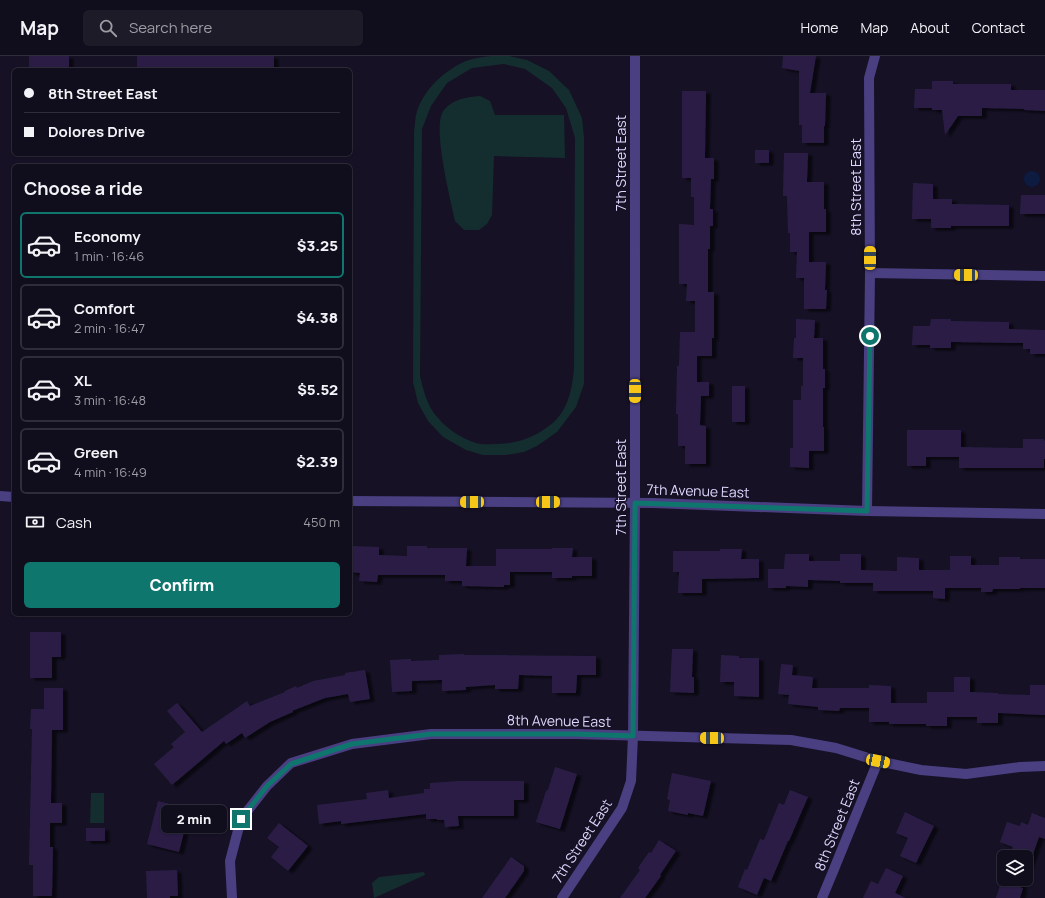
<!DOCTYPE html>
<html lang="en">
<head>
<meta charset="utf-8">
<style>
	:root { --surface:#100d1c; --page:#1e1b29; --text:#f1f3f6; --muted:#9c9ca3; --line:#302d3b; --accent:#0f766e }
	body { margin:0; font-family:Manrope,sans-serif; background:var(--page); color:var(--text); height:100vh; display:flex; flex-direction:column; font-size:15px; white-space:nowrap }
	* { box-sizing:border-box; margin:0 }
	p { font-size:13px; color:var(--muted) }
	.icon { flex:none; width:22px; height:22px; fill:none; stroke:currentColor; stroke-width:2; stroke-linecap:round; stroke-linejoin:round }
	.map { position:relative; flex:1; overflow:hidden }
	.details { position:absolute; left:12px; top:108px; width:340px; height:452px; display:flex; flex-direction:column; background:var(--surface); border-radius:6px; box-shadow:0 1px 3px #0004,0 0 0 1px var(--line) }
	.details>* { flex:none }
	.guide { position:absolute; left:12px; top:12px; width:340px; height:88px; border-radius:6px; box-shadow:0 1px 3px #0004,0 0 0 1px var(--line); display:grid; align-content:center; height:88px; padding:0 12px; background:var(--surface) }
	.buttons { position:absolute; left:997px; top:794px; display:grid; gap:8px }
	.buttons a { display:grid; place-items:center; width:36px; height:36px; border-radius:6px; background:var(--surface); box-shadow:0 1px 3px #0004,0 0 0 1px var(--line); font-size:20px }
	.end { position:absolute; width:18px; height:18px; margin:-9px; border:5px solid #0f766e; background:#fff; box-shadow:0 0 0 2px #fff }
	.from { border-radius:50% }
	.bubble { position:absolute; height:28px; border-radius:6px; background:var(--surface); box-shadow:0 1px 3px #0004,0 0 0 1px var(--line); font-size:13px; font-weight:800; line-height:28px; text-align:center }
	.car { position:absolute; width:12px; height:24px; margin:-12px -6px; border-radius:5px; box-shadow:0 0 3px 1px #0007; background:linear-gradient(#f5c518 24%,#345 0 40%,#f5c518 0 76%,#345 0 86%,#f5c518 0) }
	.guide b { display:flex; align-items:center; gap:14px; height:38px; font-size:15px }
	.guide b+b { border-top:1px solid var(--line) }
	.guide i { width:10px; height:10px; background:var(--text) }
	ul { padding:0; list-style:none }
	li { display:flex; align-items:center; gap:12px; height:66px; margin:0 8px 6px; padding:0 4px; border:2px solid var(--line); border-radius:6px }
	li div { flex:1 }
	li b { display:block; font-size:15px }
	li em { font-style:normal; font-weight:800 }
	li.active { border-color:var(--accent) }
	li>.icon { width:36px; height:36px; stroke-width:1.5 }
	h2 { padding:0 12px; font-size:18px; line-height:48px }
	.pay { display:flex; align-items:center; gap:10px; height:44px; padding:0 12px; font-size:15px }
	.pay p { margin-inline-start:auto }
	.cta { display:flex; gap:8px; margin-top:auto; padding:8px 12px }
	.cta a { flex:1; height:46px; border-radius:6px; background:var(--accent); color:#fff; font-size:16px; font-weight:800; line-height:46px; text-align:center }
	header { display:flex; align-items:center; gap:24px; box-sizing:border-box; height:56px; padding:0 20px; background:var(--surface); border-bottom:1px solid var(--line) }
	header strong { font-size:19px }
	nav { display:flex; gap:22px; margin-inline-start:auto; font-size:14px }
	.search { width:280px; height:36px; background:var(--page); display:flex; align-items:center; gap:10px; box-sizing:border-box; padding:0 14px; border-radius:6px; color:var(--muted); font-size:15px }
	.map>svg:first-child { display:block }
</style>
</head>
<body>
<header>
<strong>Map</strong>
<div class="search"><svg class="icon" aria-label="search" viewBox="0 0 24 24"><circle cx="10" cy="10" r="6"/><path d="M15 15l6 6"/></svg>Search here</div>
<nav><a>Home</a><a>Map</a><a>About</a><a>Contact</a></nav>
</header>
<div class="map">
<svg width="1045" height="842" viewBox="0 0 1045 842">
	<defs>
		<filter id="shadow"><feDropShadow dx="4.5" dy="2.5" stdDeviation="1" flood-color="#0009"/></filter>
	</defs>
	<rect width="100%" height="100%" fill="#161125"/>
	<!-- green -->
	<g fill="#142d2f" fill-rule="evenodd">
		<path d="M491,0h18l18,4 22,11 20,19 13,28 2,19v247l-8,23 -19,25 -20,14 -13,6 -18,3h-23l-17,-5 -23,-13 -15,-16 -10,-18 -5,-21 1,-250c1,-7 1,-15 3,-21 8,-23 28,-41 49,-50 8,-3 17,-4 25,-5zM504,8l21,5 27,19 14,20 9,30 -1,231c-2,19 -5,37 -18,51 -3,3 -7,6 -10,8 -15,11 -32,16 -51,16 -6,0 -13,1 -19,-1 -13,-4 -29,-14 -38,-25 -11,-12 -14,-26 -18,-42l2,-247 9,-23 16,-23 25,-15z"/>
		<path d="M480,40l10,5 5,14h69l1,43 -71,-2 -2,59 -5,9 -8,6h-15l-9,-9c-4,-20 -24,-96 -11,-111 9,-11 23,-13 36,-14z"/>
		<polygon points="91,737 104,737 104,767 90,767"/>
		<polygon points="424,816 425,819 374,842 372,827 379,821"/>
	</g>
	<!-- water -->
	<circle fill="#0d1b41" cx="1032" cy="123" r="8"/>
	<!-- building -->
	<g fill="#2a1e45" filter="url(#shadow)">
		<rect x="29" y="0" width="40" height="14"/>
		<rect x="137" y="0" width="137" height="14"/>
		<polygon points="783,0 816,0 810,37 826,37 825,70 824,70 824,87 802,87 802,69 799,69 799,15 782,12"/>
		<polygon points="932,25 953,25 953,28 1011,28 1011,34 1045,34 1045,55 1024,54 1024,53 982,52 982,60 958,60 945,79 942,54 932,54 932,52 914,52 915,33 932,33"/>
		<polygon points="682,35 706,35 705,102 714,102 714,123 711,123 710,153 713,153 713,170 710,170 710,193 708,193 708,236 714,236 714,282 712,282 712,300 697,300 697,326 709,326 709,340 701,340 700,369 706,370 706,408 685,408 685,390 678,390 678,358 676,358 677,310 679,310 680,276 695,276 695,245 686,245 687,228 679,228 679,168 694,169 694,141 691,141 691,122 682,122"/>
		<rect x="755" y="94" width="14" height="13"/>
		<polygon points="784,97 808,97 807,126 824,126 824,153 826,153 826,176 809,176 809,206 826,206 825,234 827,234 826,253 804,253 804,222 796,222 797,196 790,196 790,177 788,177 787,140 783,140"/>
		<polygon points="913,127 933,128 933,143 952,143 952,148 1009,149 1009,170 951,170 951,172 931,172 931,163 912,163"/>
		<polygon points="1021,139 1045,139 1045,158 1020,158"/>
		<polygon points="796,263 815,264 814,282 823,282 823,313 825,313 825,332 823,332 823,371 824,371 824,395 809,395 809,412 790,411 790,392 793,392 793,344 801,344 801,330 803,330 803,302 793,302 794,282 796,282"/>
		<polygon points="931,263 951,263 951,265 1009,266 1009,273 1045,274 1045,298 1030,298 1030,293 1023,293 1023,287 951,286 951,292 930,292 930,289 912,289 913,270 930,270"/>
		<rect x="732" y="330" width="13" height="36"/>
		<polygon points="907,374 961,374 961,391 1023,392 1023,383 1044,383 1044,384 1045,385 1045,403 1044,403 1044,412 959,412 959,401 926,401 926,410 907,410"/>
		<polygon points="350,490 379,491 379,499 407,500 407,490 427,490 427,492 467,492 466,510 496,510 496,493 552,493 552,492 573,492 572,501 592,501 592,520 572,520 572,522 552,522 552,516 510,516 510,529 504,529 504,531 462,530 462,525 445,525 445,519 378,519 377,526 359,525 360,517 350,516"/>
		<polygon points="720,493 742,493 741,503 759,503 759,522 702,523 702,537 678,537 679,516 673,516 673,495 720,495"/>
		<polygon points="785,498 809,498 809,505 840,505 840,498 861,498 861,514 897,515 897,501 919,502 919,514 950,514 950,500 971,500 971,509 999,509 999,501 1020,501 1020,503 1045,503 1045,532 1020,532 1020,533 993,533 992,536 981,536 981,532 945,532 945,543 933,542 933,535 873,535 873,527 840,527 840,525 808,524 808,531 786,530 786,532 768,532 768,513 784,513"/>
		<polygon points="30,576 61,576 61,601 52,601 52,622 30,622"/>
		<polygon points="672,593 693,593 692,621 694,621 694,637 670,636"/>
		<polygon points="464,598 464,599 596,600 596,619 577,619 576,637 552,637 552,620 519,619 518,633 495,633 495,629 466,631 466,634 442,635 442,624 412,625 412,635 392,636 390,604 411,603 411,605 439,604 439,599"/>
		<polygon points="721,599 739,600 739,602 759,602 759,641 734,640 734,626 720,626"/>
		<polygon points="781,608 793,609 792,619 813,621 812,632 869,632 869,629 891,630 891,647 927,647 927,636 954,636 954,621 970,621 970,636 998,637 998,638 1030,639 1030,629 1045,629 1045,659 998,657 998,667 977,667 977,661 947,661 947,670 926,670 926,668 889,668 889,666 869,666 869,652 840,652 839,655 818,654 818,651 788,648 789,639 778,638"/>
		<polygon points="365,614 370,643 350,646 348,638 325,642 292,655 293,656 270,666 245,682 242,677 226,688 224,685 172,729 154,708 174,691 171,688 185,676 167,655 177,647 202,676 247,645 250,650 285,636 285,635 296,630 297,632 313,625 345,619 345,617"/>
		<polygon points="44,632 63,632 63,674 52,674 51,747 62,747 62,767 50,767 50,791 53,791 52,840 33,840 33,809 29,809 32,673 30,673 31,653 44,653"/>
		<polygon points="555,711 577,718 560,773 536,766 546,735 548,734"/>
		<polygon points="672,717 711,725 703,760 688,757 688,759 668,755 670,744 667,743"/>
		<polygon points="459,725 524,725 524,744 514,744 514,760 458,760 459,770 445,771 444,764 437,764 437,763 426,763 426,758 341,768 341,765 319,768 317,749 367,743 366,737 388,734 389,742 424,737 424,733 430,733 430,727"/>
		<polygon points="790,734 808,741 789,785 788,785 771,825 764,822 757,839 738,831 745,813 747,814 760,783 764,784 779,747 784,749"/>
		<polygon points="158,745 178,750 172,773 184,776 179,796 147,788"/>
		<polygon points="905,756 934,770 916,807 900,800 908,782 896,777"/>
		<polygon points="1032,757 1045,762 1045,783 1039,781 1026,818 1026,801 1009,801 1013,791 1000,786 1007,766 1020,770 1021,766 1028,769"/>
		<polygon points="279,767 308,790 288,815 271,801 279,791 267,782"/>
		<rect x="86" y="772" width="19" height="13"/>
		<polygon points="659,784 676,795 660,819 661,820 645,842 620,842 640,814 638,812 649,796 651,797"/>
		<polygon points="511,801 524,810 524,815 505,842 482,842"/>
		<polygon points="886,812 903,820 895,837 906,842 863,842 871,825 878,828"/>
		<polygon points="177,814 178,840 170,840 170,842 147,842 146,815"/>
		<polygon points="1004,817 1004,823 1024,823 1021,832 1023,832 1020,842 996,842"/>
	</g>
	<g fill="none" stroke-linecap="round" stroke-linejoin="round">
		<!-- minor -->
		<g stroke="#493f81" stroke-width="10">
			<polyline points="870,217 1045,220"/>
			<polyline points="0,440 14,441"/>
			<polyline points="350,445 653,447 867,455 1045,458"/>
			<polyline points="867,455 870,217 869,22 875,0"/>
			<polyline points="232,842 230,805 241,763 267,730 291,707 352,688 431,678 576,678 791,684 836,692 878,705 921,714 966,718 1020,711 1045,710"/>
			<polyline points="562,842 622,752 631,725 633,680 635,447 635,0"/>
			<polyline points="822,842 832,818 878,705"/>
		</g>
	</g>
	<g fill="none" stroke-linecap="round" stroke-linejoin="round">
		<!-- route -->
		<polyline stroke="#0f766e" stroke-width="5" points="241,763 267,730 291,708 352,688 431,678 576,678 633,680 635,447 867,455 870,280"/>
	</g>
	<g text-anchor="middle" stroke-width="3" stroke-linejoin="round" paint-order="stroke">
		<!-- street labels -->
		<g font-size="14" fill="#dfd7fd" stroke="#161125">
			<text transform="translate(621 107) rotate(-90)" y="5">7th Street East</text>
			<text transform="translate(856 131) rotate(-90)" y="5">8th Street East</text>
			<text transform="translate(621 431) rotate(-90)" y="5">7th Street East</text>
			<text transform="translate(698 435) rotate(2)" y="5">7th Avenue East</text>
			<text transform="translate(559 665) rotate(1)" y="5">8th Avenue East</text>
			<text transform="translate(837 769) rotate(-68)" y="5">8th Street East</text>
			<text transform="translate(582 785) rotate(-57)" y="5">7th Street East</text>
		</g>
	</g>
</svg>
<div class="buttons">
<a><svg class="icon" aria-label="layers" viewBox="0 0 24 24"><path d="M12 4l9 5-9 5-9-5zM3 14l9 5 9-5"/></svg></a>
</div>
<i class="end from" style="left:870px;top:280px"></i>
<i class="end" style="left:241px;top:763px"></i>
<div class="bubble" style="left:161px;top:749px;width:66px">2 min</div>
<i class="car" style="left:870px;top:202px;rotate:0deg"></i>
<i class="car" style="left:966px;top:219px;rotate:271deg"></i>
<i class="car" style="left:635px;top:335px;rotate:180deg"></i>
<i class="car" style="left:472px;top:446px;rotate:270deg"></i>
<i class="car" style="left:548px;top:446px;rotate:90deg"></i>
<i class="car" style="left:712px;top:682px;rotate:271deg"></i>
<i class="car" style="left:878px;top:705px;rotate:101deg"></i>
<div class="guide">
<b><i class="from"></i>8th Street East</b>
<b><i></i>Dolores Drive</b>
</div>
<section class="details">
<h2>Choose a ride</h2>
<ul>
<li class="active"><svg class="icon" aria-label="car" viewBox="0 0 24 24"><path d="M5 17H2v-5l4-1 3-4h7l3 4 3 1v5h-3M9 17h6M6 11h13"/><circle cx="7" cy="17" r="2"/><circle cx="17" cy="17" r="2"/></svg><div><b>Economy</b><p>1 min · 16:46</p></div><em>$3.25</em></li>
<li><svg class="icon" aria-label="car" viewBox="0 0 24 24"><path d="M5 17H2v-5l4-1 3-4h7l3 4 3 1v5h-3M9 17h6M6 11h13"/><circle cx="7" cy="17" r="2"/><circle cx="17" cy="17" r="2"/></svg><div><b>Comfort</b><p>2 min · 16:47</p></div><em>$4.38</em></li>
<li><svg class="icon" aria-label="car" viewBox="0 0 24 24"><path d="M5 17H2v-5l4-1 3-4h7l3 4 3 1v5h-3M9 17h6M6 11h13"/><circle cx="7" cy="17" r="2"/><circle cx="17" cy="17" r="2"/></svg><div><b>XL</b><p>3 min · 16:48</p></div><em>$5.52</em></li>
<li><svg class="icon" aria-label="car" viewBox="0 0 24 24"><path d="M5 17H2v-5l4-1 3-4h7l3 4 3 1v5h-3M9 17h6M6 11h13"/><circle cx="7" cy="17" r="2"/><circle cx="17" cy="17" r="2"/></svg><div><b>Green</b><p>4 min · 16:49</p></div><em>$2.39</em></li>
</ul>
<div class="pay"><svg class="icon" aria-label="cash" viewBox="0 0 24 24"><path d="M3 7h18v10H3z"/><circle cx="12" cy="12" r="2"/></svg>Cash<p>450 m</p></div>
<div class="cta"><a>Confirm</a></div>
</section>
</div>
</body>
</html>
